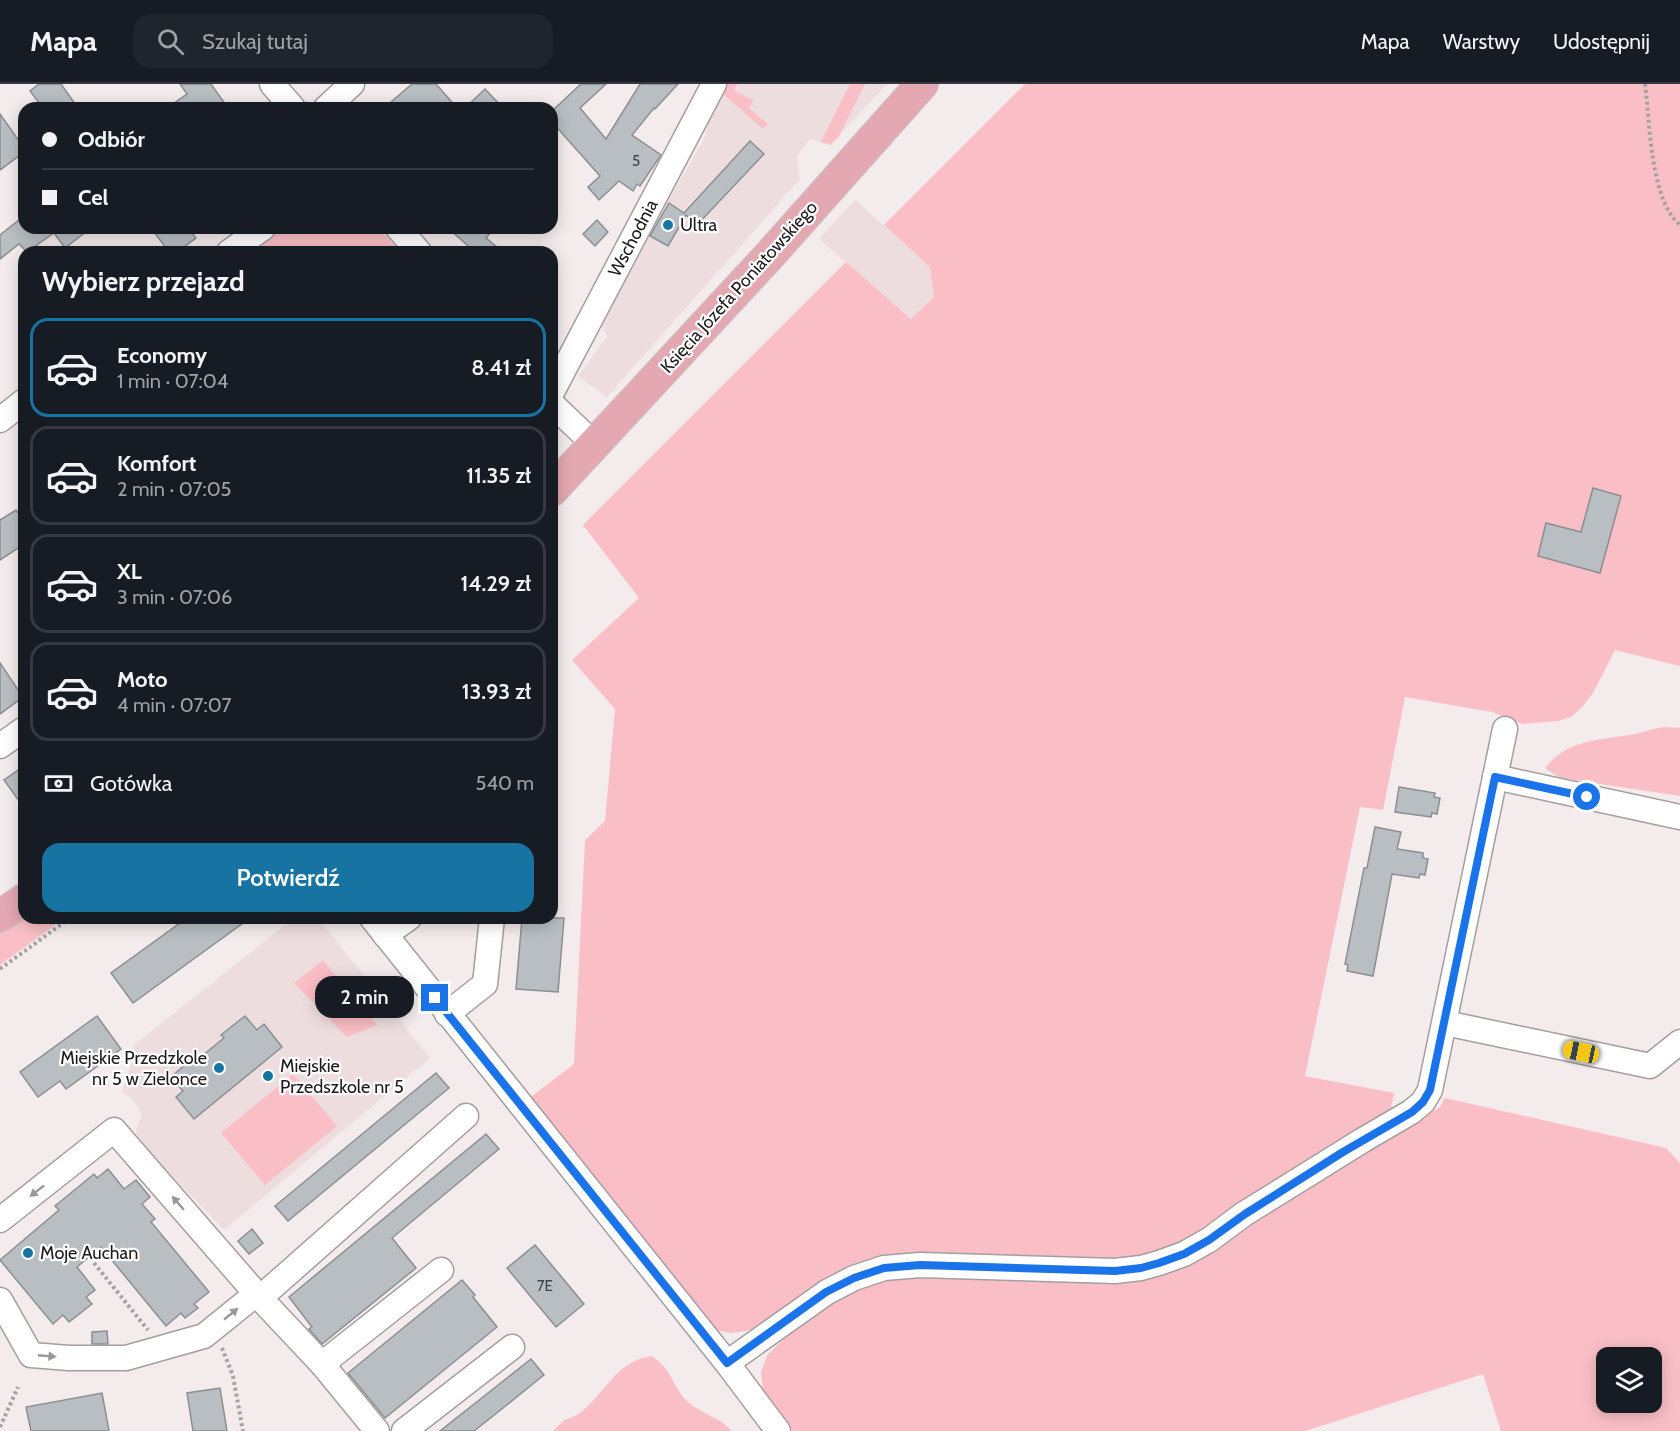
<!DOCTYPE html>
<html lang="pl">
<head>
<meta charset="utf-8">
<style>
	:root { --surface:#171b24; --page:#20242c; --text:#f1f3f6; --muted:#9ea1a6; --line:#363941; --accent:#1774a2 }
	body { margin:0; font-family:Cabin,sans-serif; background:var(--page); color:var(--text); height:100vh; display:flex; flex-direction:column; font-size:22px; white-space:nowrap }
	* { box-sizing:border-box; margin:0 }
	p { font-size:20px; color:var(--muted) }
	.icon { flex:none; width:33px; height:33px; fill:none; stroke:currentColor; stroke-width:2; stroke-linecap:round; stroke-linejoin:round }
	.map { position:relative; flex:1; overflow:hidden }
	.details { position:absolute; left:18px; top:162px; width:540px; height:678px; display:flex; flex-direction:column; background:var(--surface); border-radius:18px; box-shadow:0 3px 15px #0003 }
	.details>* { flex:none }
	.guide { position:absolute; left:18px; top:18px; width:540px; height:132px; border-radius:18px; box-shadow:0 3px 15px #0003; display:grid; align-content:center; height:132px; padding:0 24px; background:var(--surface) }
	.fabs { position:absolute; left:1596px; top:1263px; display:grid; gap:12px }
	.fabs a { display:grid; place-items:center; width:66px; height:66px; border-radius:12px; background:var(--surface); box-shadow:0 3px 15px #0003; font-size:30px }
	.end { position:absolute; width:27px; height:27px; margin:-14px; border:8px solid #1a73e8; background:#fff; box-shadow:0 0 0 3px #fff }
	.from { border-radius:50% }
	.bubble { position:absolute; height:42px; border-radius:18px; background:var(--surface); box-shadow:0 3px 15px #0003; font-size:20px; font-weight:600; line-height:42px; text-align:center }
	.car { position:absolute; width:18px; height:36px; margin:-18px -9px; border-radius:8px; box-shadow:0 0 4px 2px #0007; background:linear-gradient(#f5c518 24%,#345 0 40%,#f5c518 0 76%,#345 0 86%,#f5c518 0) }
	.guide b { display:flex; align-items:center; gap:21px; height:57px; font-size:22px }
	.guide b+b { border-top:2px solid var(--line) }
	.guide i { width:15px; height:15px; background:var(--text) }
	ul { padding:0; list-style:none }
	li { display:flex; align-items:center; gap:18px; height:99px; margin:0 12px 9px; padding:0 12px; border:3px solid var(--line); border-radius:18px }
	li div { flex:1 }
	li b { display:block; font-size:22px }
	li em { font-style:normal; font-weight:600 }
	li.selected { border-color:var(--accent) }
	li>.icon { width:54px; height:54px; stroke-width:1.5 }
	h2 { padding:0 24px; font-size:27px; line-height:72px }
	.pay { display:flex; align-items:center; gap:15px; height:66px; padding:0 24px; font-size:22px }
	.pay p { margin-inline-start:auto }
	.button { display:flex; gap:12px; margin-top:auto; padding:12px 24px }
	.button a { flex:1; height:69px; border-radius:18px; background:var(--accent); color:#fff; font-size:24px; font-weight:600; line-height:69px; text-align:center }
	header { display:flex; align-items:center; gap:36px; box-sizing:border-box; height:84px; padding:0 30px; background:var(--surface); border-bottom:2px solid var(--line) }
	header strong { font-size:28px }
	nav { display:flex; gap:33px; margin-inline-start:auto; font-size:21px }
	.search { width:420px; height:54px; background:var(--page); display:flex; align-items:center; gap:15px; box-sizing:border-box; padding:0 21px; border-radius:18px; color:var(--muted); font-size:22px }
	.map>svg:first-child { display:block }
</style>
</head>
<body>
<header>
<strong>Mapa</strong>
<div class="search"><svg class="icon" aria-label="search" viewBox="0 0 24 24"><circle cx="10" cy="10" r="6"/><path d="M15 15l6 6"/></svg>Szukaj tutaj</div>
<nav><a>Mapa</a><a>Warstwy</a><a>Udostępnij</a></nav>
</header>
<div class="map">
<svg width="1680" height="1347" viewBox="0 0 1680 1347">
	<rect width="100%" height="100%" fill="#f4ecec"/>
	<!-- built -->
	<g fill="#eeddde">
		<polygon points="728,0 887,0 830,61 810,55 797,72 800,95 607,313 578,292 607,253 599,238 705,53 709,35"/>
		<polygon points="855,116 931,183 934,213 911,235 819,155"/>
		<polygon points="294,834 318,834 430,974 224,1146 140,1058 136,1047 142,1030 132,1015 122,1008 133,975 134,961"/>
	</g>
	<!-- green -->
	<g fill="#fabfc6" fill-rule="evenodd">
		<polygon points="728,0 737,0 734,7 753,16 749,24 768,40 763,45 723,10"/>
		<polygon points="850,0 865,0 838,54 830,61 821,58"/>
		<polygon points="1025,0 1680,0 1680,582 1615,566 1593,609 1582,623 1571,633 1559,637 1522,640 1492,628 1405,613 1383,726 1360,723 1305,992 1394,1009 1390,1029 1195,1156 1124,1180 937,1172 760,1245 731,1249 710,1245 527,1016 574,980 585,756 605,737 615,625 572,576 639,514 583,441 846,178 911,235 934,213 930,183 884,141"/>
		<polygon points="278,144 379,144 400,168 246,168"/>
		<path d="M1663,643l17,1v68l-120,-18 -15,-10c22,-28 53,-28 85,-33 11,-2 22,-6 33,-8z"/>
		<polygon points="24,834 65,834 0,881 0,846"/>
		<polygon points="323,876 377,941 347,953 294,899"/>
		<polygon points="293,990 337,1042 265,1101 221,1049"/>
		<path d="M1445,1014l221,50 14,15v268h-179l-18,-57 -178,57h-512l-30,-38 -2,-21 7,-18 38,-35 47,-30 39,-14 236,8 44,-11 110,-70 143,-86 15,-9zM1606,1274h46v44h-46z"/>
		<path d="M652,1272c19,13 19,26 32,42 13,15 35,18 48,33h-179c3,-3 7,-7 10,-10 5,-3 12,-4 17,-8 26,-20 35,-52 72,-57z"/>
	</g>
	<!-- building -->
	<g fill="#b8bec2" stroke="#8a8f93" stroke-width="1.5">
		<polygon points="39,0 61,0 78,24 43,24 30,7"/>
		<polygon points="180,0 211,0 228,24 167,24 187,10"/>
		<polygon points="412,0 436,0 457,24 384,24"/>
		<polygon points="581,0 606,0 580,24 606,55 640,0 678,0 655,25 654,24 632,51 661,71 640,102 637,100 633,107 619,97 599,116 588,103 600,92 552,38 552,27"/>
		<polygon points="485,5 503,24 465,24"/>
		<polygon points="0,30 24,64 24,68 0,86"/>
		<polygon points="750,57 764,70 697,141 686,131 668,162 650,152 669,119 684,129"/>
		<polygon points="24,132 24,144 91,144 65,164 54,149 27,168 19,160 0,175 0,151"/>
		<polygon points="597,136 608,148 595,162 583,150"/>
		<polygon points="151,144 188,144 196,154 177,168 169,168"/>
		<polygon points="448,144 494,144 486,154 503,168 475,168"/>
		<polygon points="1593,404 1621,412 1600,489 1538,472 1546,439 1581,448"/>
		<polygon points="16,426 24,438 24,460 0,476 0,436"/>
		<polygon points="0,579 23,613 0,630"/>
		<polygon points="24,682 24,724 4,696"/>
		<polygon points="1399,703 1435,709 1434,713 1440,714 1437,730 1432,729 1431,733 1395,728"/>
		<polygon points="1375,743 1401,748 1397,765 1423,769 1423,774 1428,775 1425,791 1420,790 1419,794 1392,790 1373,892 1347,887 1348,881 1345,880 1364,784 1367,784"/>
		<polygon points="187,834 250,834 133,919 111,889"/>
		<polygon points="522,834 564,834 558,908 516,905"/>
		<polygon points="97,932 121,965 66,1005 60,997 38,1013 20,988"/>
		<polygon points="245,932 257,946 264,940 282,963 194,1035 176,1013 183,1007 171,993 194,973 197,976 224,954 221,951"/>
		<polygon points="436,989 449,1004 288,1137 275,1122"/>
		<polygon points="486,1050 499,1065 392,1154 416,1184 322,1260 309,1245 312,1243 289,1213"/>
		<polygon points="108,1085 124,1105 136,1096 150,1113 142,1120 155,1135 151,1138 209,1208 194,1220 198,1224 185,1234 181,1229 166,1242 101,1163 77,1183 95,1206 86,1213 92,1220 69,1238 63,1231 53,1240 0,1176 59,1126 55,1122 94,1090 97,1094"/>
		<polygon points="252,1145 263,1159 249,1170 238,1157"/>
		<polygon points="535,1161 584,1220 556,1243 507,1184"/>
		<polygon points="462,1196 475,1211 473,1213 497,1243 385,1334 348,1289"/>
		<polygon points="107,1247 108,1260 92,1260 92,1248"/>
		<polygon points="531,1275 544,1291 498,1328 474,1347 440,1347"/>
		<polygon points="220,1304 227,1347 193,1347 187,1309"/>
		<polygon points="102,1309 109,1347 31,1347 26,1323"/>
	</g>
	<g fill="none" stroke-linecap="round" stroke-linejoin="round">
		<!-- minor casing -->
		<g stroke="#a59e9e" stroke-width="27">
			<g id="minor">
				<polyline points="272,0 293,24"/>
				<polyline points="326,24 352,0"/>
				<polyline points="398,144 419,168"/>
				<polyline points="229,168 263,144"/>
				<polyline points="552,308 714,0"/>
				<polyline points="552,320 595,361"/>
				<polyline points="0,336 24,317"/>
				<polyline points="0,662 24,645"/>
				<polyline points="1495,693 1680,733"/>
				<polyline points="372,834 727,1279 778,1347"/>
				<polyline points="385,851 409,834"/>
				<polyline points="447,930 485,900 492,834"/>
				<polyline points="1445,939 1650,982 1680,958"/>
				<polyline points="0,1136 114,1046 260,1214 322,1280 377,1347"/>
				<polyline points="260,1214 466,1032"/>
				<polyline points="0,1216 31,1271 69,1274 126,1274 204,1252 256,1210"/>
				<polyline points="727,1279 827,1208 854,1194 884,1184 920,1181 1115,1187 1141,1184 1159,1179 1184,1170 1209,1156 1244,1130 1363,1056 1411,1028 1423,1018 1430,1006 1505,645"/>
				<polyline points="322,1280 441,1186"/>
				<polyline points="404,1347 512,1263"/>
			</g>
		</g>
		<!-- major casing -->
		<g stroke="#c9c8c8" stroke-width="34">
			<g id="major">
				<polyline points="552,406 768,173 922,0"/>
				<polyline points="0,832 24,816"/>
			</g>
		</g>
		<!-- path -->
		<g stroke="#a7a1a1" stroke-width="4" stroke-dasharray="3 3" stroke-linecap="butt">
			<path d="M1645,0c5,38 5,116 35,141"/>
			<polyline points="0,885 70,834"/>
			<polyline points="94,1179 148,1246"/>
			<polyline points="222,1264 233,1292 243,1347"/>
			<polyline points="0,1343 18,1303"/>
		</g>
		<!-- minor -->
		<use href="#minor" stroke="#fff" stroke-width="24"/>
		<!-- major -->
		<use href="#major" stroke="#e3a8b2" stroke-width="32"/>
	</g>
	<!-- one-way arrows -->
	<defs><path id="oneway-solid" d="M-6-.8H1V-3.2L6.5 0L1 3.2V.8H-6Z" transform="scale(1.5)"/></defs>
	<g fill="#999898">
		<use href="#oneway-solid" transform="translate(37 1107) rotate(142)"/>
		<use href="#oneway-solid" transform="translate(178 1119) rotate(-131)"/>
		<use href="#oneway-solid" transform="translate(231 1230) rotate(-39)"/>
		<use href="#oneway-solid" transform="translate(47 1272) rotate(5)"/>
	</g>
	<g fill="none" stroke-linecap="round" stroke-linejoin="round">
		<!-- route -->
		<polyline stroke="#1a73e8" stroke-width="8" points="435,914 727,1279 826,1208 854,1194 884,1184 920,1181 1115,1187 1141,1184 1159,1179 1184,1170 1209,1156 1245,1130 1343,1068 1412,1028 1423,1018 1430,1006 1495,693 1587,713"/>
	</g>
	<!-- markers -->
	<g fill="#1774a2" stroke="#fff" stroke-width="2">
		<circle cx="668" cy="141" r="6"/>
		<circle cx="219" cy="984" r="6"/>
		<circle cx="268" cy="992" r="6"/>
		<circle cx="28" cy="1169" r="6"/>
	</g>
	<g text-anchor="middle" stroke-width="4.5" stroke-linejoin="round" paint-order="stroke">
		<!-- number labels -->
		<g font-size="15" fill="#444445">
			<text x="636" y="82">5</text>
			<text x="545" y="1207">7E</text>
		</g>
		<!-- poi labels -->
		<g font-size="18" fill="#1d1b1b" stroke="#fff" text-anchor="start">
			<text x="680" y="147">Ultra</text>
			<text x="207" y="980" text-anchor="end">Miejskie Przedzkole<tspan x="207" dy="21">nr 5 w Zielonce</tspan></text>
			<text x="280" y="988">Miejskie<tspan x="280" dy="21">Przedszkole nr 5</tspan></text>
			<text x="40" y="1175">Moje Auchan</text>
		</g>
		<!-- street labels -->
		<g font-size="18" fill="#1d1b1b" stroke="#fff">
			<text transform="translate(633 154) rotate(-62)" y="6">Wschodnia</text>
			<text transform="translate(739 203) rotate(-48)" y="6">Księcia Józefa Poniatowskiego</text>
		</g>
	</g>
</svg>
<div class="fabs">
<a><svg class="icon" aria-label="layers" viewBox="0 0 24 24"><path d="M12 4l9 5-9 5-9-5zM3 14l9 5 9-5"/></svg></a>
</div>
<i class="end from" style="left:1587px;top:713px"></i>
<i class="end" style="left:435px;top:914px"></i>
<div class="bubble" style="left:315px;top:892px;width:99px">2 min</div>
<i class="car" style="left:1581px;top:968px;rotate:282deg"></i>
<div class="guide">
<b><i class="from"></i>Odbiór</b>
<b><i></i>Cel</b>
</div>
<section class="details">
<h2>Wybierz przejazd</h2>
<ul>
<li class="selected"><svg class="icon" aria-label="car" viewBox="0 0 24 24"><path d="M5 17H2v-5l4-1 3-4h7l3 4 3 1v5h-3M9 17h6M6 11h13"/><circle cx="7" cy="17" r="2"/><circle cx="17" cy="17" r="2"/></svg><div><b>Economy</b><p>1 min · 07:04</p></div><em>8.41 zł</em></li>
<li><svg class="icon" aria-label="car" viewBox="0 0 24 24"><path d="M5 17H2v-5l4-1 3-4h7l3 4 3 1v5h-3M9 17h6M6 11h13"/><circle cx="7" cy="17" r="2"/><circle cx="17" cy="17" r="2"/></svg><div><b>Komfort</b><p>2 min · 07:05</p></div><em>11.35 zł</em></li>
<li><svg class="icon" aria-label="car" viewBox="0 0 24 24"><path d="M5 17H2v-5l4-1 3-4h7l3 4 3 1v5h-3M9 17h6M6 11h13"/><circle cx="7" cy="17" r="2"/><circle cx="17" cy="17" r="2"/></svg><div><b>XL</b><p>3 min · 07:06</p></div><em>14.29 zł</em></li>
<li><svg class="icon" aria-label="car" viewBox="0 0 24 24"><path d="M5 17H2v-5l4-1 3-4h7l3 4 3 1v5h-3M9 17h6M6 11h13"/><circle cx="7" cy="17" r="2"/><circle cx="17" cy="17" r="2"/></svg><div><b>Moto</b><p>4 min · 07:07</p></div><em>13.93 zł</em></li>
</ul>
<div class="pay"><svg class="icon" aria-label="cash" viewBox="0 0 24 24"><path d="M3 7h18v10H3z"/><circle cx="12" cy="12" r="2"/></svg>Gotówka<p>540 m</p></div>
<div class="button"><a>Potwierdź</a></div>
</section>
</div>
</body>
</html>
